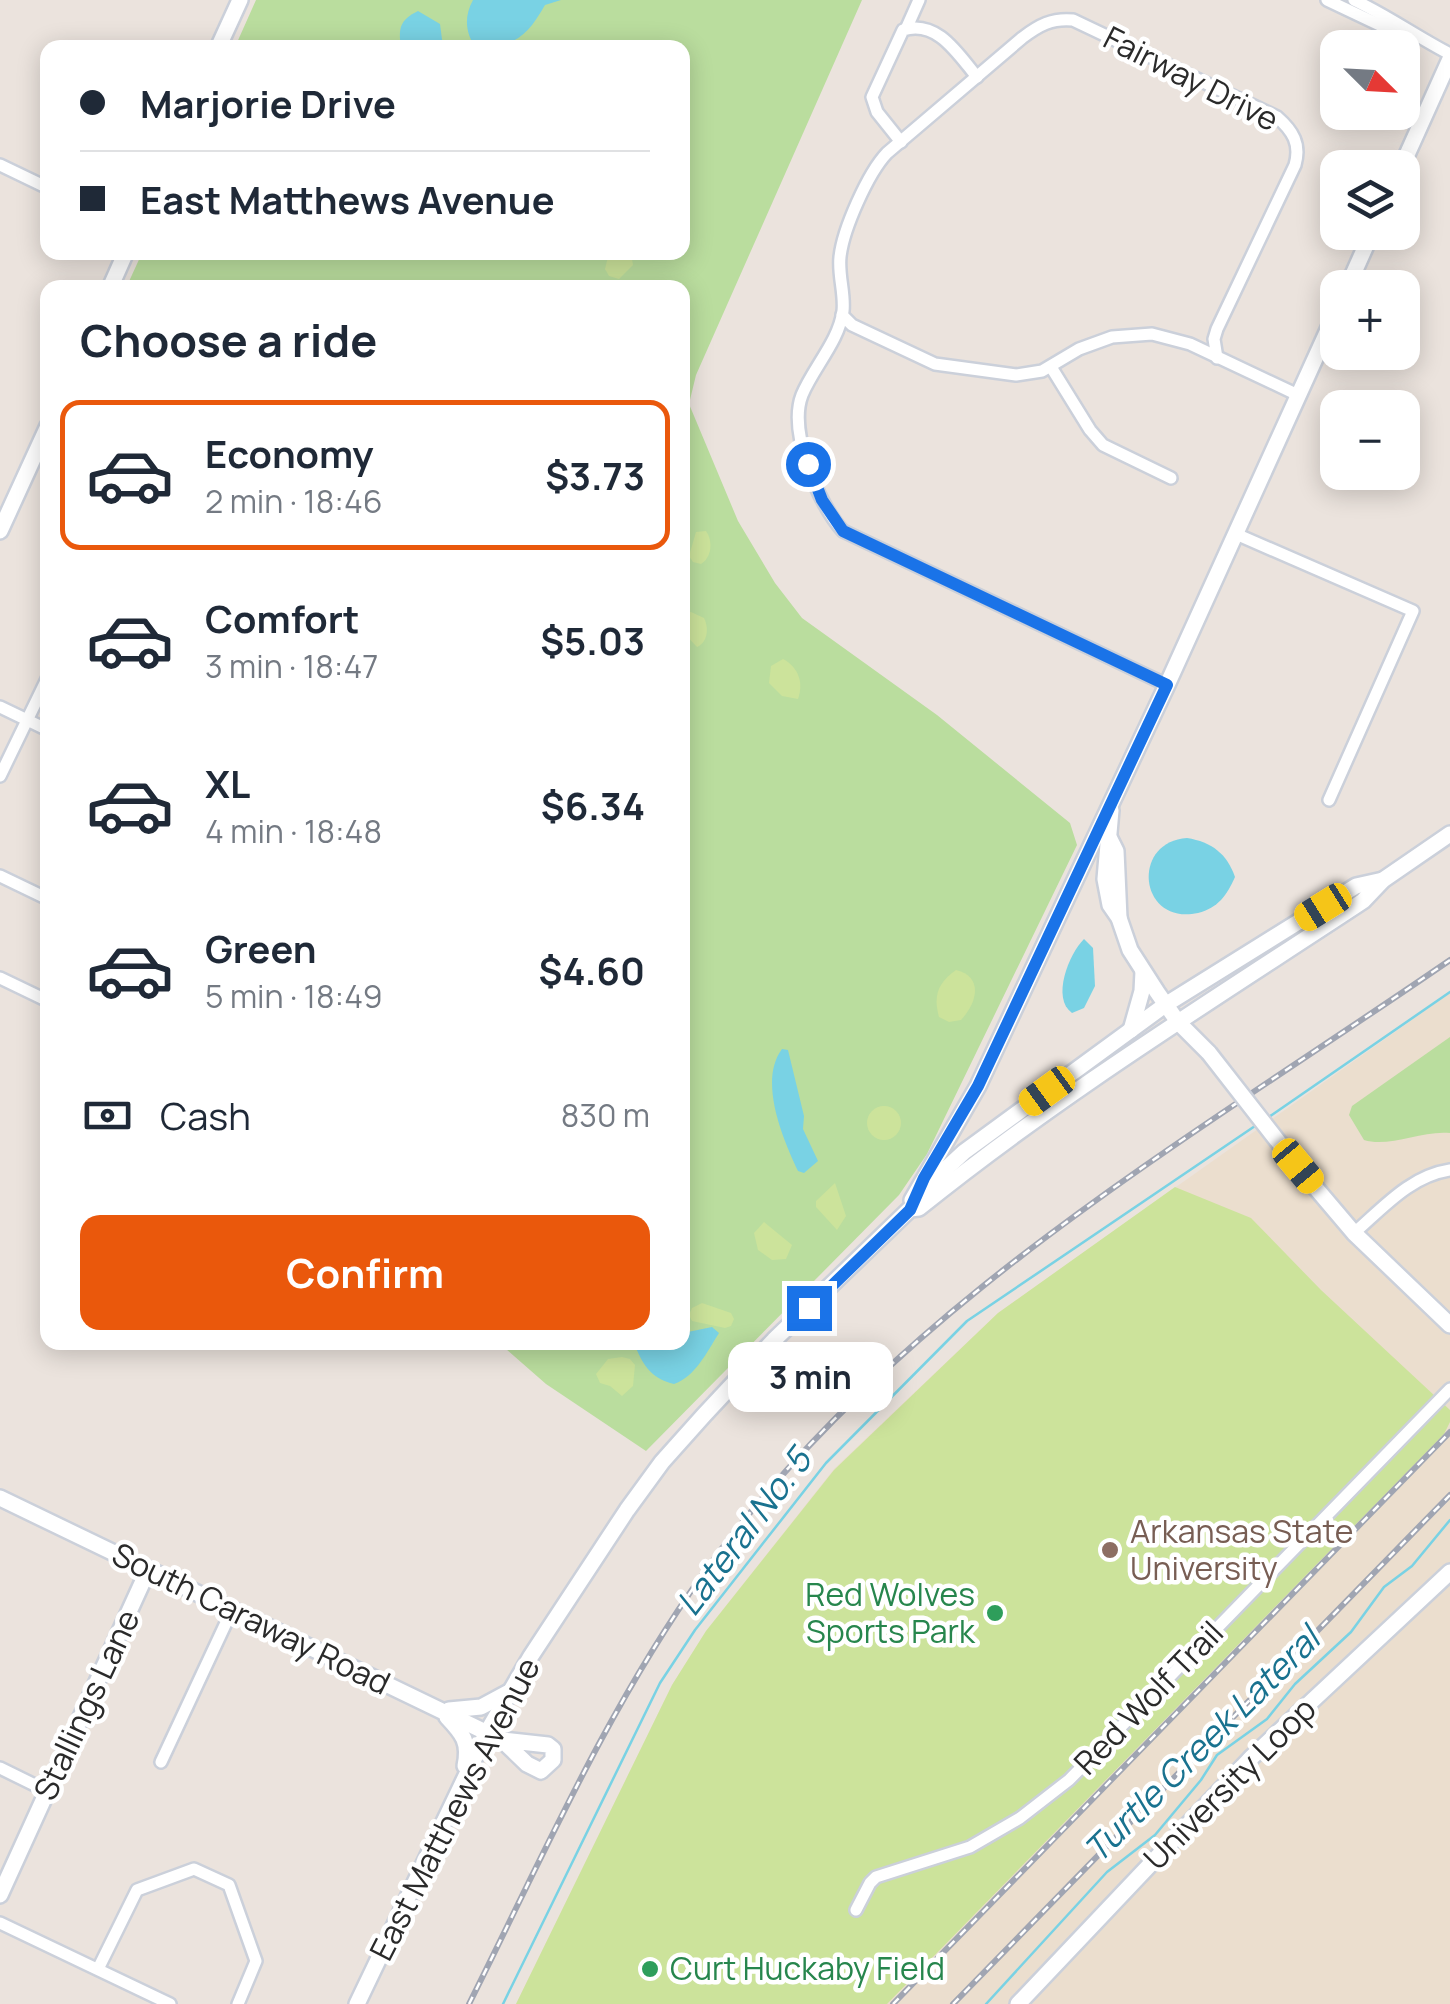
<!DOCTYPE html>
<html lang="en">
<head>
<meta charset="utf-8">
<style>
	:root { --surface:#fff; --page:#f6f6f7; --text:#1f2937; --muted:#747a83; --line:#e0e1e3; --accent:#ea580c }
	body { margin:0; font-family:Manrope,sans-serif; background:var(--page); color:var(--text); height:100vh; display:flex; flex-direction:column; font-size:38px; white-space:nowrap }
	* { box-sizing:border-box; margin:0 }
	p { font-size:32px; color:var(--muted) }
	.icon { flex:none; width:55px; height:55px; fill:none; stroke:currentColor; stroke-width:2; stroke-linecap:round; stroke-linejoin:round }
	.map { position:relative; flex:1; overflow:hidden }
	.panel { position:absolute; left:40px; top:280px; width:650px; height:1070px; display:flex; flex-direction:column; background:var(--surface); border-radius:20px; box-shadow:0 5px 25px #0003 }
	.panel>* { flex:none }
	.guide { position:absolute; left:40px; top:40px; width:650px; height:220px; border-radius:20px; box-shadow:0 5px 25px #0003; display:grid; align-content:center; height:220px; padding:0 40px; background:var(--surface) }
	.needle { width:65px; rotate:114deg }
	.tools { position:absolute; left:1320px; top:30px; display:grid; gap:20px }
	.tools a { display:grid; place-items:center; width:100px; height:100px; border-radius:20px; background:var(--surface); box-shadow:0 5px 25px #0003; font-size:50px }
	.end { position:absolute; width:45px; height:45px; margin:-22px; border:12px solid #1a73e8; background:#fff; box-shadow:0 0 0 5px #fff }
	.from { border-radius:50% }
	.bubble { position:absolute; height:70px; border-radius:20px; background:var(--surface); box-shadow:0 5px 25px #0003; font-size:32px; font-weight:700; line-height:70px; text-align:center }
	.car { position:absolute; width:30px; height:60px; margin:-30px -15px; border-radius:12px; box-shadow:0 0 8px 2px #0007; background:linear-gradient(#f5c518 24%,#345 0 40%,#f5c518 0 76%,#345 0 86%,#f5c518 0) }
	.guide b { display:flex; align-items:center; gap:35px; height:95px; font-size:38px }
	.guide b+b { border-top:2px solid var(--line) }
	.guide i { width:25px; height:25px; background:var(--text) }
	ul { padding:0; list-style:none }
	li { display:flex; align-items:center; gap:30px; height:150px; margin:0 20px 15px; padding:0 20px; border:5px solid transparent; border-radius:20px }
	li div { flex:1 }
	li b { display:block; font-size:38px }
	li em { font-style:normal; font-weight:700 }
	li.active { border-color:var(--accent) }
	li>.icon { width:90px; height:90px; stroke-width:1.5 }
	h2 { padding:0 40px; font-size:45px; line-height:120px }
	.pay { display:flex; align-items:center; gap:25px; height:110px; padding:0 40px; font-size:38px }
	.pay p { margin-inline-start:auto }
	.cta { display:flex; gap:20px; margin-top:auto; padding:20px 40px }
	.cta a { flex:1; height:115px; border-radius:20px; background:var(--accent); color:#fff; font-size:40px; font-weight:700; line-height:115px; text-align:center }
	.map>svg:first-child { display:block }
</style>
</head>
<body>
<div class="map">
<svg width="1450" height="2004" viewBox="0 0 1450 2004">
	<rect width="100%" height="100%" fill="#ebe3dd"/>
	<!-- education -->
	<polygon fill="#ebdece" points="1450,993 1450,2004 516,2004 672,1685 706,1631 834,1469 998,1313"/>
	<!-- green -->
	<g fill="#badd9e">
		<polygon points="256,0 862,0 696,375 689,404 738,521 775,583 802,618 937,715 1070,823 1077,845 927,1154 899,1195 646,1451 546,1384 499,1343 682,1342 682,288 126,288 142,253 682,252 682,48 235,47"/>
		<path d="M1450,1037v96c-28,-3 -61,15 -86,7l-15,-25 3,-9z"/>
	</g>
	<!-- pitch -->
	<g fill="#cce39b">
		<polygon points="609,253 631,253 633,265 619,279 609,276 605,269"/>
		<path d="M706,531c7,10 6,26 -5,33l-8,-2 -4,-6 7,-24z"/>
		<path d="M691,612l13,6c5,10 4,24 -7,29l-14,-15v-19z"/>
		<path d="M783,659c15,8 21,23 15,40l-16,-3 -13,-13 2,-17z"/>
		<path d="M956,970c28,7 21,33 5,50l-12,2 -10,-5c-6,-22 -1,-34 17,-47z"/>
		<circle cx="884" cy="1123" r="17"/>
		<polygon points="835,1183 846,1216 837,1230 816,1207 816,1201"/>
		<polygon points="1175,1187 1251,1218 1321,1290 1450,1410 1450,1422 1444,1434 887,2004 516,2004 672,1685 706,1631 834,1470 998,1313"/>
		<polygon points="764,1222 792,1245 786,1259 772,1260 758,1250 754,1233"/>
		<polygon points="702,1303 731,1313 734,1319 731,1326 725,1328 692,1321 689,1315 692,1308"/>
		<polygon points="622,1357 630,1359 635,1365 633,1386 622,1396 610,1386 600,1383 596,1374 608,1359"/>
	</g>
	<!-- water -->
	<g fill="#79d2e4">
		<path d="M473,0h88l-16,5c-18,32 -32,43 -69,43 -11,-15 -12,-32 -3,-48z"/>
		<path d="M418,11l22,13 3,23h-42c-3,-19 -1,-27 17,-36z"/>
		<path d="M1187,838c25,4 40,16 48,39 -8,18 -17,31 -37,36 -59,13 -68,-71 -11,-75z"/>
		<path d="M1084,939l9,9 2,38 -11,22 -12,5c-21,-15 -3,-59 12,-74z"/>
		<path d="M782,1049l6,1 16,66 -1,13 15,32 -14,12 -6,-2c-15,-32 -40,-90 -16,-122z"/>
		<path d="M712,1327l7,6c-12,19 -24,44 -45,51 -21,-5 -30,-17 -38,-36l3,-5 43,-1 1,-9z"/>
	</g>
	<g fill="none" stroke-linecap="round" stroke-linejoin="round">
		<!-- stream -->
		<g stroke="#79d2e4" stroke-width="2.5">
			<polyline points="1266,1119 1450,992"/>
			<polyline points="503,2004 660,1683 695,1630 826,1463 967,1321 1255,1126"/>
			<polyline points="986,2004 1107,1872 1155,1835 1201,1780 1217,1755 1267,1719 1295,1684 1351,1632 1384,1587 1412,1566 1450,1520"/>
		</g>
		<!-- street casing -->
		<g stroke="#cbd0da" stroke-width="16">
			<g id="street">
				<polyline points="1327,0 1386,28 1402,29"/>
				<path d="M1354,0c34,16 63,37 96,54"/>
				<polyline points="907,27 919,0"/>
				<path d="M901,142l-24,-30 -5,-15 31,-67c34,-11 55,24 74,47"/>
				<polyline points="0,165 48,188"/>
				<polyline points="842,315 852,325 935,364 1016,375 1042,371 1079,349 1112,337 1152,334 1190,344 1298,395"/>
				<polyline points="1051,367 1090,430 1103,445 1171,478"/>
				<polyline points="1236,534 1413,611 1329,800"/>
				<path d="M1167,685l-324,-154c-25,-27 -55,-100 -41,-136 11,-27 37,-54 41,-84 2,-17 -5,-36 -3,-54 3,-28 28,-84 47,-104l135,-115c17,-13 30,-20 51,-18l204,97c16,14 24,27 18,48l-78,164 -3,10 3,19"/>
				<polyline points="0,707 48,730"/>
				<polyline points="0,776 48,677"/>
				<polyline points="0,876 48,899"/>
				<polyline points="0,978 48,1001"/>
				<path d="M1354,1233c29,-25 56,-57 96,-63"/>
				<polyline points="161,1762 232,1610"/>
				<polyline points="0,1768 47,1791"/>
				<polyline points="856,1910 870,1883 876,1877 970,1847 1020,1818 1069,1780 1450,1389"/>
				<polyline points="0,1923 170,2004"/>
				<polyline points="98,1969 137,1890 194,1869 229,1885 256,1961 238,2004"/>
			</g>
		</g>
		<!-- secondary casing -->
		<g stroke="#cbd0da" stroke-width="20">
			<g id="secondary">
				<polyline points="218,48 240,0"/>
				<polyline points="1401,168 1450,59"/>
				<polyline points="110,288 126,252"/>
				<polyline points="1347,288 1372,232"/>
				<polyline points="0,531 48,426"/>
				<polyline points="1111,810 1105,879 1110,905 1119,918 1130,950 1157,992 1178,1022 1209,1053"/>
				<polyline points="1110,839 1116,851 1119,918"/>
				<polyline points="1131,1030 1142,991 1143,971"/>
				<polyline points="1298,1167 1354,1233 1450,1325"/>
				<polyline points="924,1189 964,1152 1165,1005 1356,886 1383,880"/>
				<polyline points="912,1200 978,1086 1167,685 1338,308"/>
				<polyline points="0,1498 502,1740 548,1745 553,1749 553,1760 541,1771 527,1764 502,1740"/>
				<polyline points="449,1710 481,1707 507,1693"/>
				<path d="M447,1717c16,17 23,25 18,49"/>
				<polyline points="0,1895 148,1570"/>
				<path d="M357,2004l130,-272 44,-76 96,-146 35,-48 42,-47 70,-75 136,-131 9,-1c140,-113 294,-208 444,-307l20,-21 67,-46"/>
				<polyline points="1018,2004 1252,1757 1450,1572"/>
			</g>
		</g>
		<!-- street -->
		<use href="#street" stroke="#fff" stroke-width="11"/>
		<!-- secondary -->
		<use href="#secondary" stroke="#fff" stroke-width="15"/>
		<!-- rail casing -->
		<g stroke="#a0a5b2" stroke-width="6">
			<g id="rail">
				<path d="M469,2004c73,-146 139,-297 234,-430 192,-268 481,-431 747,-614"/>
				<polyline points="893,2004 1450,1432"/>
				<polyline points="953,2004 1450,1495"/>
			</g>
		</g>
		<!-- rail -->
		<use href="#rail" stroke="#fff" stroke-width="2.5" stroke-dasharray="8" stroke-linecap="butt"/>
		<!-- secondary-bridge casing -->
		<g stroke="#cbd0da" stroke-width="20" stroke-linecap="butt">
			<polyline id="secondary-bridge" points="1209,1053 1298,1167"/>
		</g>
		<!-- secondary-bridge -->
		<use href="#secondary-bridge" stroke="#fff" stroke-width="15"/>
	</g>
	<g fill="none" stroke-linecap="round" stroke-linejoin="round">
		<!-- route -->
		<polyline stroke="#1a73e8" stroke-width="12" points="808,464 822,500 843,531 1167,685 978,1086 924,1178 910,1210 809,1308"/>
	</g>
	<!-- markers -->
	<circle fill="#8d6e63" stroke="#fff" stroke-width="4" cx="1110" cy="1550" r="10"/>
	<g fill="#2e9e5b" stroke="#fff" stroke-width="4">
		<circle cx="995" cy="1613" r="10"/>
		<circle cx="650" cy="1969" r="10"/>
	</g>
	<g text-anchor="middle" stroke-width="9" stroke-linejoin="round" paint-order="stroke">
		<!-- street labels -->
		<g font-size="32" fill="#2a2a2a" stroke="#fff">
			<text transform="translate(1191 79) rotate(27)" y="11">Fairway Drive</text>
			<text transform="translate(251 1619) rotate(26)" y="11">South Caraway Road</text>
			<text transform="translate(1149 1698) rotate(-46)" y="11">Red Wolf Trail</text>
			<text transform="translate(87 1705) rotate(-65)" y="11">Stallings Lane</text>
			<text transform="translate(1230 1784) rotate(-45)" y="11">University Loop</text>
			<text transform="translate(455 1809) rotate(-63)" y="11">East Matthews Avenue</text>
		</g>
		<!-- education labels -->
		<g font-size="32" fill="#785e54" stroke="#fff" text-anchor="start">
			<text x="1130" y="1543">Arkansas State<tspan x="1130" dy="37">University</tspan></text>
		</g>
		<!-- leisure labels -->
		<g font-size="32" fill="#27864d" stroke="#fff" text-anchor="end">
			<text x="975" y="1606">Red Wolves<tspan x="975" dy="37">Sports Park</tspan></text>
			<text x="670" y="1980" text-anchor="start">Curt Huckaby Field</text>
		</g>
		<!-- water labels -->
		<g font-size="35" font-style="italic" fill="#19728f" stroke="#fff">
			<text transform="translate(744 1532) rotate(-53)" y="12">Lateral No. 5</text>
			<text transform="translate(1202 1745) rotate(-45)" y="12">Turtle Creek Lateral</text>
		</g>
	</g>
</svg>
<div class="tools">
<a><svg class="needle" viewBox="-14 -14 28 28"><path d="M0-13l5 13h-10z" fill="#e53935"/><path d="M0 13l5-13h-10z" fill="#747a83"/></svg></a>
<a><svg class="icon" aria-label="layers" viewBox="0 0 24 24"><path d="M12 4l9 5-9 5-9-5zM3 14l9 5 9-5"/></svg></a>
<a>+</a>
<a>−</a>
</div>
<i class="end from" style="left:808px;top:464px"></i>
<i class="end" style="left:809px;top:1308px"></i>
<div class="bubble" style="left:728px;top:1342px;width:165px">3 min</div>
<i class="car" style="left:1323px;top:907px;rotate:238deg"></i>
<i class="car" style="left:1047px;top:1091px;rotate:234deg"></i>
<i class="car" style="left:1298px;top:1166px;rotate:140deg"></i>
<div class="guide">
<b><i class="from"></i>Marjorie Drive</b>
<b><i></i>East Matthews Avenue</b>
</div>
<section class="panel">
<h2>Choose a ride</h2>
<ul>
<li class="active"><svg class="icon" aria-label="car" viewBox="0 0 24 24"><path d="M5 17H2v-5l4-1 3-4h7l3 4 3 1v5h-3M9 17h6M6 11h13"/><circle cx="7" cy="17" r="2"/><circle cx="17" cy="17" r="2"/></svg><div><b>Economy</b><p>2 min · 18:46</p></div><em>$3.73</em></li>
<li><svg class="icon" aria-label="car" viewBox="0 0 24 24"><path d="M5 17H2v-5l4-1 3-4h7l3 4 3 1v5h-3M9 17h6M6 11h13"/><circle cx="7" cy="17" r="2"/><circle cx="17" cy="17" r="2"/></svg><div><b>Comfort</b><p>3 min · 18:47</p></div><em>$5.03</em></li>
<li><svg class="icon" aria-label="car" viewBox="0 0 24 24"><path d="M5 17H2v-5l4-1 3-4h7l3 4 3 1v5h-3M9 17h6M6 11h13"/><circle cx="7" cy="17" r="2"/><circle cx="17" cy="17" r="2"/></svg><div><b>XL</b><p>4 min · 18:48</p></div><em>$6.34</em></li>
<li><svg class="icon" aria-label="car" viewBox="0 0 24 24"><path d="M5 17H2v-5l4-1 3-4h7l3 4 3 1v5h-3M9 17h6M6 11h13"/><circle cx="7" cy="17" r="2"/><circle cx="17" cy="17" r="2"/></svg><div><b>Green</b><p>5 min · 18:49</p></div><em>$4.60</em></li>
</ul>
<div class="pay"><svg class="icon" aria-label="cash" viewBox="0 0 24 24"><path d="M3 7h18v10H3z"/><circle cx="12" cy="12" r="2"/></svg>Cash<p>830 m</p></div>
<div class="cta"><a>Confirm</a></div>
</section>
</div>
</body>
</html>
